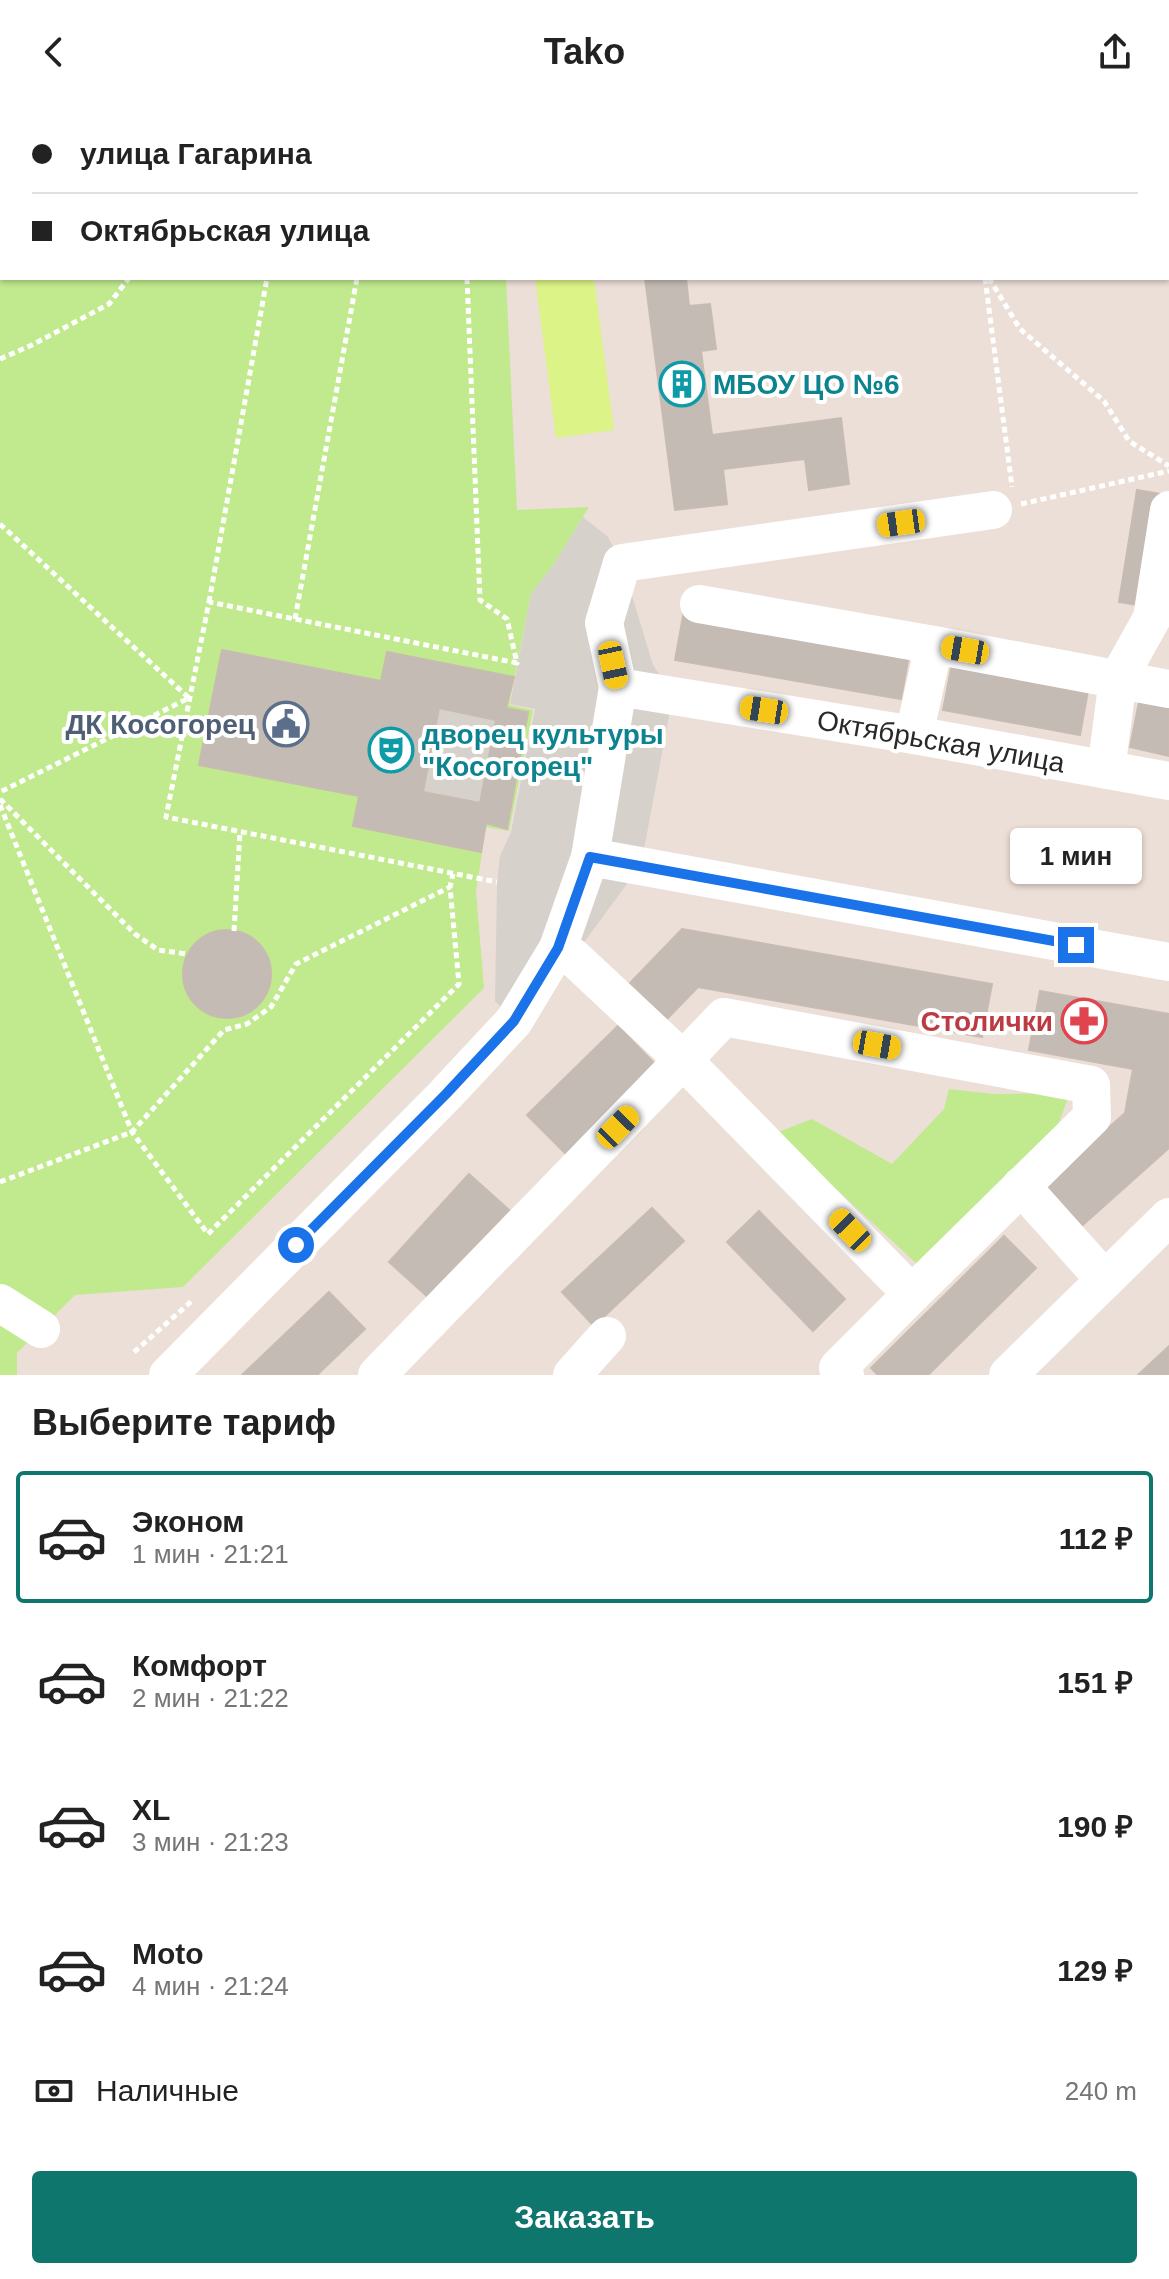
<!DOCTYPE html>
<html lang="ru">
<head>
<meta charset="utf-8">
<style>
	:root { --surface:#fff; --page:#f6f6f6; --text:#222; --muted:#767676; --line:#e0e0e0; --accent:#0f766e }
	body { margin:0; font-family:Helvetica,sans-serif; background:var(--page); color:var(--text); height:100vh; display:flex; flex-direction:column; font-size:30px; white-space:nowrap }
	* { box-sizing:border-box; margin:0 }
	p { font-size:26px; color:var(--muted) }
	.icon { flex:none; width:44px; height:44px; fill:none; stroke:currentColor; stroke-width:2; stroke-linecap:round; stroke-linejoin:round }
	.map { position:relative; height:1271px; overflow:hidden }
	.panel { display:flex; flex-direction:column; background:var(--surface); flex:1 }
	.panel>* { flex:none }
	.banner { position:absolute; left:0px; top:0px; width:1170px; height:176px; box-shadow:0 2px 6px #0004; display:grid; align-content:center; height:176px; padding:0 32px; background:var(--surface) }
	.end { position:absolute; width:36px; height:36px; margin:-18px; border:10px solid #1a73e8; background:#fff; box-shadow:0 0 0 4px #fff }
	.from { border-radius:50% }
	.bubble { position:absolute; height:56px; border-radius:8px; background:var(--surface); box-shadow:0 2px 6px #0004; font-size:26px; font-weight:800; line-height:56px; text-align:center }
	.car { position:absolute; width:24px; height:48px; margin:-24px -12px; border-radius:10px; box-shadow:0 0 6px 2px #0007; background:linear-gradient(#f5c518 24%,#345 0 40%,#f5c518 0 76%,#345 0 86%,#f5c518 0) }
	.banner b { display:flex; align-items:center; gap:28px; height:76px; font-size:30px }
	.banner b+b { border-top:2px solid var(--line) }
	.banner i { width:20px; height:20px; background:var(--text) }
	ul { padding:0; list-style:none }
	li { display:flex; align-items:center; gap:24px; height:132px; margin:0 16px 12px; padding:0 16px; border:4px solid transparent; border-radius:8px }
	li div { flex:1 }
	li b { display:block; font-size:30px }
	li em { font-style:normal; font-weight:800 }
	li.active { border-color:var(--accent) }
	li>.icon { width:72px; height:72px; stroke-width:1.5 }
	h2 { padding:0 32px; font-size:36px; line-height:96px }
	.pay { display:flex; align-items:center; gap:20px; height:88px; padding:0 32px; font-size:30px }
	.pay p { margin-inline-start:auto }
	.button { display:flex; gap:16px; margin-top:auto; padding:16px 32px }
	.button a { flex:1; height:92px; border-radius:8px; background:var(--accent); color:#fff; font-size:32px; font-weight:800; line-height:92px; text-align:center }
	header { display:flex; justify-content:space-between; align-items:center; height:104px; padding:0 32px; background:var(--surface); font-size:36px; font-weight:800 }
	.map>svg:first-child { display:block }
</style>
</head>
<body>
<header><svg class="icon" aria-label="back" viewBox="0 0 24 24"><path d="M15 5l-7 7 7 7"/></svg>Tako<svg class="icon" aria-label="share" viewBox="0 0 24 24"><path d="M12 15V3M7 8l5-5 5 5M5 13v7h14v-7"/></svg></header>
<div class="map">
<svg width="1169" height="1271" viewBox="0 0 1169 1271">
	<rect width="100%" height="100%" fill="#ecdfd7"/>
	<!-- green -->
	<g fill="#c0ea8d">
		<polygon points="0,0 534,0 533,2 2,2 2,174 506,174 517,406 589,403 554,460 531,490 509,601 533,606 509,727 486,723 476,788 484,884 183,1183 75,1191 17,1249 17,1271 0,1271"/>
		<polygon points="949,985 993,990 1070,989 1056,1026 918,1161 776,1029 812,1015 892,1060 944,1005"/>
	</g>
	<!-- pitch -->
	<polygon fill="#dcf387" points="535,174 594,174 614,326 556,334"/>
	<!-- plaza -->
	<g fill="#d7d1cb">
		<polygon points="583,413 608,433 622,459 653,561 673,591 641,761 573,853 514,917 495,897 497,778 500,752 511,728 535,605 510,600 531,490 554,460"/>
		<polygon points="439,604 496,616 480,699 423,688"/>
	</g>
	<!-- building -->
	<g fill="#c3bbb4" stroke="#c8bbb1" stroke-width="2" fill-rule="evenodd">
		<polygon points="645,174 686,174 689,202 710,200 716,245 701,247 712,331 841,314 849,380 809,386 805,355 723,365 727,400 675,406"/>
		<polygon points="1137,386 1161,390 1144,502 1119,498"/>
		<polygon points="684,507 910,546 901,595 675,556"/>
		<path d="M222,546l159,31 6,-29 127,25 -8,31 22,4 -21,117 -21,-6 -5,29 -128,-26 6,-30 -160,-31zM439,604l57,12 -16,83 -57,-11z"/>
		<polygon points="953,555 1089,581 1080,631 943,606"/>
		<polygon points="1139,598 1169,604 1169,652 1130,643"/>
		<polygon points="682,825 992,880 982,933 698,883 667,915 630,879"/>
		<circle cx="227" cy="870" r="44"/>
		<polygon points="1040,887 1169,910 1169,1044 1076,1127 1039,1086 1125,1009 1133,965 1029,946"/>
		<polygon points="618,922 657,962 566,1050 527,1011"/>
		<polygon points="469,1070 509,1106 429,1194 389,1158"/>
		<polygon points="652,1104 684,1137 594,1222 562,1188"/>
		<polygon points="759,1107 845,1195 813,1227 727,1138"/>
		<polygon points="1004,1132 1036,1164 928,1271 878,1271 871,1264"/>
		<polygon points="329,1188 365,1225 317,1271 242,1271"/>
		<polygon points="1169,1242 1169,1271 1138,1271"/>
	</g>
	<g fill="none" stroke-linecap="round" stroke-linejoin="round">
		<!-- path -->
		<g stroke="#fff" stroke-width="5" stroke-dasharray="6 4" stroke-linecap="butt">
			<polyline points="66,0 76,2"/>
			<polyline points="12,2 12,0"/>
			<polyline points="472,2 474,0"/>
			<polyline points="507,2 508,0"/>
			<polyline points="0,62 2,52"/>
			<polyline points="0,147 2,148"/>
			<polyline points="467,174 480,496 507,515 517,559 209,498 166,713 497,778"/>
			<polyline points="985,174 1012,383"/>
			<polyline points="989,174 1020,225 1104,297 1129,337 1169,362"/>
			<polyline points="0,255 32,241 109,200 129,174"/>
			<polyline points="1021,400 1169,367"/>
			<polyline points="0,420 189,594 0,688"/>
			<polyline points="209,498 267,174"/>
			<polyline points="295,515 357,174"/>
			<polyline points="0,695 135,830 158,846 187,850"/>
			<polyline points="0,701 132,1028 208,1130 459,880 450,783 453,770"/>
			<polyline points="234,827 240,728"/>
			<polyline points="0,1078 132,1028 224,926 247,920 271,903 296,860 450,783"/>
			<polyline points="134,1248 193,1196"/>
		</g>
		<!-- minor -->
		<g stroke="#fff" stroke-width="38">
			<polyline points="785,0 790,2"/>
			<polyline points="997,2 998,0"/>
			<polyline points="699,500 934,541 1169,585"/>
			<polyline points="618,583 914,631 1169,677"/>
			<polyline points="914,631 934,541"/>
			<polyline points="1106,666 1118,575 1152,514 1169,406"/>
			<polyline points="590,753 1169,858"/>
			<polyline points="1021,1082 1105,1176"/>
			<polyline points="0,1199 41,1225"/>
			<polyline points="168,1271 446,990 514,917 558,844 590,753 618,583 604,519 622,459 993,406"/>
			<polyline points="377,1271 683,956 724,913 1091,981 1092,1013 912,1190 683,956 573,853 558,844"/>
			<polyline points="572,1271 607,1232"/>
			<polyline points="845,1271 838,1264 912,1190"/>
			<polyline points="1008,1271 1169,1113"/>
		</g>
	</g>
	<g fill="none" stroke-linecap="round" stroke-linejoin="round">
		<!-- route -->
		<polyline stroke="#1a73e8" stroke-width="10" points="296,1141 446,990 514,917 558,844 590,753 1076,841"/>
	</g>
	<!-- icons -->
	<defs>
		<g id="building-ring" transform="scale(2.3)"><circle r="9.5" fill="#fff" stroke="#0f9aa8" stroke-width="1.5"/><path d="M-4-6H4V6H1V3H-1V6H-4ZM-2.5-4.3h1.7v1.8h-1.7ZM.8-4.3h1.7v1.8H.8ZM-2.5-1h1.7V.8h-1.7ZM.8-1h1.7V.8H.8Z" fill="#0f9aa8"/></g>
		<g id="civic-ring" transform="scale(2.3)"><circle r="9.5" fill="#fff" stroke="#5c6f8a" stroke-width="1.5"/><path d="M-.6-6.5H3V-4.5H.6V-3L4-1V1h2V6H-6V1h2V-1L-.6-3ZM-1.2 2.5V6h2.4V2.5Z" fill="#5c6f8a"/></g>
		<g id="theatre-ring" transform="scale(2.3)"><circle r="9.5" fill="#fff" stroke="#0f9aa8" stroke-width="1.5"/><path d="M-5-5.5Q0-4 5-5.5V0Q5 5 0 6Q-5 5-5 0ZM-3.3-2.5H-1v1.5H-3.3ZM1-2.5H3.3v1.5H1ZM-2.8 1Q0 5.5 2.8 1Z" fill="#0f9aa8"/></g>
		<g id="pharmacy-ring" transform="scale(2.3)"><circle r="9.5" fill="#fff" stroke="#e0444e" stroke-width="1.5"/><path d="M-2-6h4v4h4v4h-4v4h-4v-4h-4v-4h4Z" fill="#e0444e"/></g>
	</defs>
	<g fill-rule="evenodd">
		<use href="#building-ring" x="682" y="280"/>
		<use href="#civic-ring" x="286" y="620"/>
		<use href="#theatre-ring" x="391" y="646"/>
		<use href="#pharmacy-ring" x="1084" y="917"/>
	</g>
	<g text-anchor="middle" stroke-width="8" stroke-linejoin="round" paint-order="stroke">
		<!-- culture labels -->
		<g font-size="28" font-weight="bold" fill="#0d838f" stroke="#fff" text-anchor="start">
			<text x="713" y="290">МБОУ ЦО №6</text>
			<text x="422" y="640">дворец культуры<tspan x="422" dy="32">"Косогорец"</tspan></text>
		</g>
		<!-- service labels -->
		<g font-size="28" font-weight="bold" fill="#4e5e75" stroke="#fff" text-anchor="end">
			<text x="255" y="630">ДК Косогорец</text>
		</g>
		<!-- street labels -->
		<g font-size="28" fill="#282828" stroke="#fff">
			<text transform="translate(941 637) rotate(10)" y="10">Октябрьская улица</text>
		</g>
		<!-- health labels -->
		<g font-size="28" font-weight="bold" fill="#be3a42" stroke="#fff" text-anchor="end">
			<text x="1053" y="927">Столички</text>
		</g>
	</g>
</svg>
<i class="end from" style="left:296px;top:1141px"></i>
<i class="end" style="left:1076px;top:841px"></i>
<div class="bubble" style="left:1010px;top:724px;width:132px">1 мин</div>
<i class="car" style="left:901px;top:419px;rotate:262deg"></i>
<i class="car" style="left:965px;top:546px;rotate:280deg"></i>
<i class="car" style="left:613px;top:561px;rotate:168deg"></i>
<i class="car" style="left:764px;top:606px;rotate:279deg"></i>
<i class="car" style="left:877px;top:941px;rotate:100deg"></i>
<i class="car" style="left:618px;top:1023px;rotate:44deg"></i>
<i class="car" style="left:850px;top:1126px;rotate:316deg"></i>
<div class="banner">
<b><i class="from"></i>улица Гагарина</b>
<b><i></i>Октябрьская улица</b>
</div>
</div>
<section class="panel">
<h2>Выберите тариф</h2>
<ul>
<li class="active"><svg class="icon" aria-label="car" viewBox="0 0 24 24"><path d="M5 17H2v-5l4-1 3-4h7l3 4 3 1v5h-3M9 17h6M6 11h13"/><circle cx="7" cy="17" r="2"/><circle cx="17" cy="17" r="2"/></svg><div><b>Эконом</b><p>1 мин · 21:21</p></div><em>112 ₽</em></li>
<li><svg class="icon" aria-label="car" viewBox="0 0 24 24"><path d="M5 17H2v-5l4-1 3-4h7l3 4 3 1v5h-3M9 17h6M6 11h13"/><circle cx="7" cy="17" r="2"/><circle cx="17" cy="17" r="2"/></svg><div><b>Комфорт</b><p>2 мин · 21:22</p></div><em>151 ₽</em></li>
<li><svg class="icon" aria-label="car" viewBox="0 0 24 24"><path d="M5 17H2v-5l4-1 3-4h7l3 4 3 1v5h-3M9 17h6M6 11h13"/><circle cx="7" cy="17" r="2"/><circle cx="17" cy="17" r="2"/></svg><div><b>XL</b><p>3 мин · 21:23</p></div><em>190 ₽</em></li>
<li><svg class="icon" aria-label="car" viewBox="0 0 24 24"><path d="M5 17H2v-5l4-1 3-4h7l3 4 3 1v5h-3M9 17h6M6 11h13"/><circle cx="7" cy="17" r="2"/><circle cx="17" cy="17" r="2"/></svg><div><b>Moto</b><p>4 мин · 21:24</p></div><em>129 ₽</em></li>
</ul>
<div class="pay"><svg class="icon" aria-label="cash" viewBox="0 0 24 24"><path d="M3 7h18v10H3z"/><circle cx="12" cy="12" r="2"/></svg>Наличные<p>240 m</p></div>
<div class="button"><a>Заказать</a></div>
</section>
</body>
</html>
